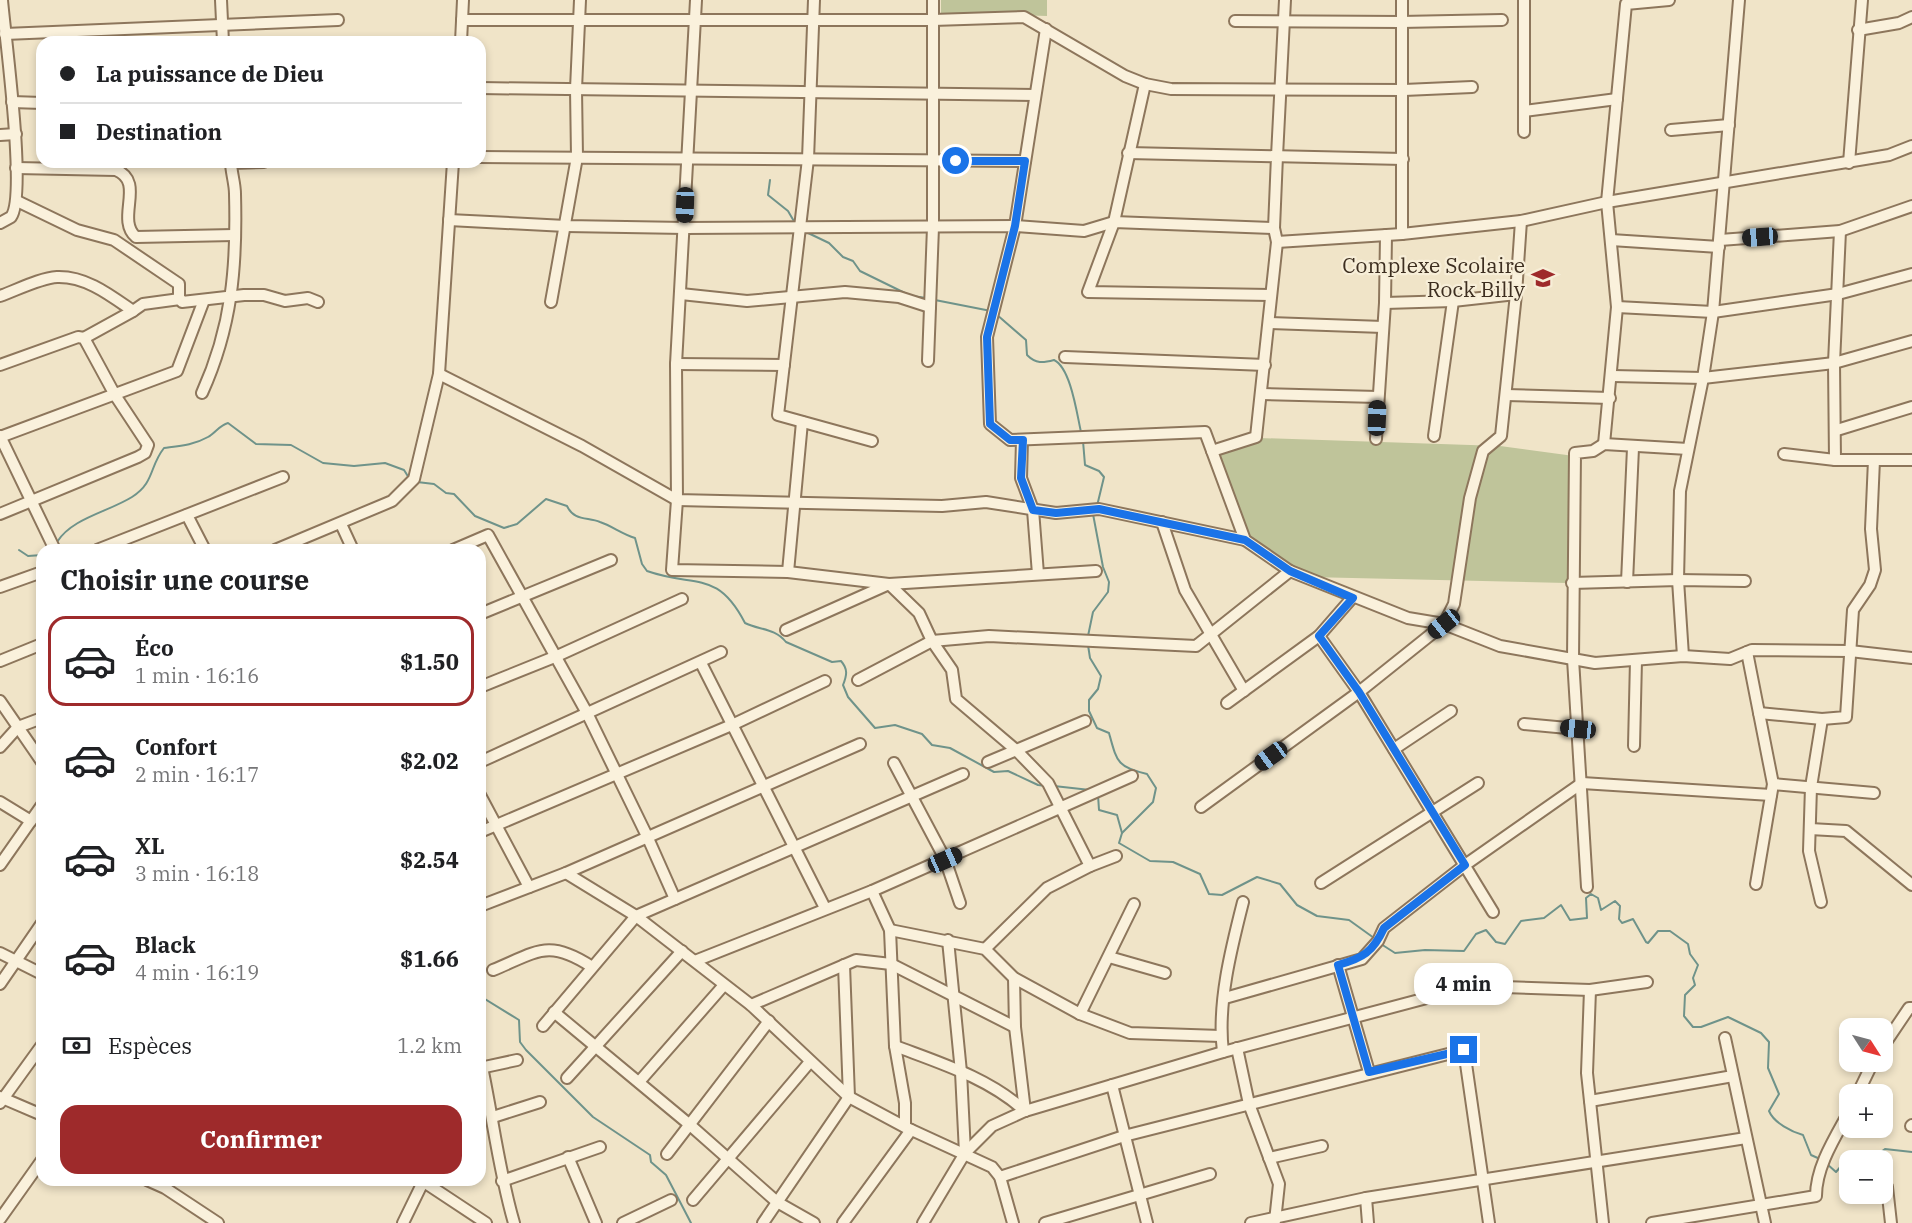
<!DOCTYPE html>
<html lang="fr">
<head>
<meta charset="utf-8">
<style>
	:root { --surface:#fff; --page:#f6f6f6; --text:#202124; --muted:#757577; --line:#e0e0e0; --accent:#9e2a2b }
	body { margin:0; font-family:"IBM Plex Serif",serif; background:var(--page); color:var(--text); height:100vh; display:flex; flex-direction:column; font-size:22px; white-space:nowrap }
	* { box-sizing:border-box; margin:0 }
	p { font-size:20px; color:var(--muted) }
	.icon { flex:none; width:33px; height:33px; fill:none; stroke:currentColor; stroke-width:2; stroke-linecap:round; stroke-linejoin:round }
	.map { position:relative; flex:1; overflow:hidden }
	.side { position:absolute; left:36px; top:544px; width:450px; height:642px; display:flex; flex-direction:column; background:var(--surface); border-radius:18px; box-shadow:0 3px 9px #0003 }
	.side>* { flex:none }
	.guide { position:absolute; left:36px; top:36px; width:450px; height:132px; border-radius:18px; box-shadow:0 3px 9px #0003; display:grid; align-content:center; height:132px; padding:0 24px; background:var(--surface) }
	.needle { width:39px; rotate:126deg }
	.tools { position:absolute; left:1839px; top:1018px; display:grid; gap:12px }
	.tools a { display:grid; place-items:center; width:54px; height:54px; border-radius:12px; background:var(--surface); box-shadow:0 3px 9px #0003; font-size:30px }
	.end { position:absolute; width:27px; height:27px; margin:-14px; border:8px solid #1a73e8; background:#fff; box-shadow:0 0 0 3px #fff }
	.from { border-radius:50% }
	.bubble { position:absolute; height:42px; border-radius:18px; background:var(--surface); box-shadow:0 3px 9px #0003; font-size:20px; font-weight:700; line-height:42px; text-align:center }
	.car { position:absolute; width:18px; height:36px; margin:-18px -9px; border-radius:8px; box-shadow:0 0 4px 2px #0007; background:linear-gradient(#222 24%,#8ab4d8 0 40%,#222 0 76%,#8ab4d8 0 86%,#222 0) }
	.guide b { display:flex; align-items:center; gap:21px; height:57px; font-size:22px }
	.guide b+b { border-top:2px solid var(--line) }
	.guide i { width:15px; height:15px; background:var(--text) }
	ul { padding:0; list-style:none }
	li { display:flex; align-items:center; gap:18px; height:90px; margin:0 12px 9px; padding:0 12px; border:3px solid transparent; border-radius:18px }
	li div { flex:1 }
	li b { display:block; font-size:22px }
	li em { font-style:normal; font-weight:700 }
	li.on { border-color:var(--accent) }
	li>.icon { width:54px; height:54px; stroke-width:1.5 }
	h2 { padding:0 24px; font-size:27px; line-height:72px }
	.pay { display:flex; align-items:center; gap:15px; height:66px; padding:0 24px; font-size:22px }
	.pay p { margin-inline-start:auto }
	.cta { display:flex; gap:12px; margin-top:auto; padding:12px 24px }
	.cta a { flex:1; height:69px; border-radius:18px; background:var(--accent); color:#fff; font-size:24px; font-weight:700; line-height:69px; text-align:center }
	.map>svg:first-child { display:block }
</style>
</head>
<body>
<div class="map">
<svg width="1912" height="1223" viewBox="0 0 1912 1223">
	<rect width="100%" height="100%" fill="#f0e4c8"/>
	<!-- cemetery -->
	<g fill="#bfc49a">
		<polygon points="941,0 1047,0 1047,16 941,13"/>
		<polygon points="1259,438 1500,446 1574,456 1567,583 1309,577 1248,536 1220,453"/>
	</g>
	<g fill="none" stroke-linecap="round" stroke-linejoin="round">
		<!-- stream -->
		<g stroke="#6f938a" stroke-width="2">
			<polyline points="770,180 768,195 788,211 795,223"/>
			<polyline points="806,232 829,243 843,257 853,261 860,271 911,296 927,298"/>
			<polyline points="935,300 991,311"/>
			<path d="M996,314l30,26 1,15c9,9 16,8 27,5 17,8 23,55 27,72"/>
			<polyline points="1083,441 1085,465 1099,471 1104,477 1097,506"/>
			<path d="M417,482l17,2 12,9 8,1 21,22 29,12 13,-4 29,-25 21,7c7,15 20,11 33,16 12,4 22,12 35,16l7,26 5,7c48,17 70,-2 98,52 14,7 30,5 41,19l46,20 9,-1c7,8 6,14 2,24l5,12 27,31 20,-3 27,9 10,11 18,3 44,24 14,-1 30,14 8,1"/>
			<path d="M57,542c15,-24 51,-30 75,-45 23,-15 17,-30 32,-49 15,-2 30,-3 44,-11 7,-4 12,-12 20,-14l28,21 35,1 32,18 31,3 31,-3 19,7 5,8"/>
			<polyline points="19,550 28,556 42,555"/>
			<polyline points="1088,636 1093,612 1108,592 1109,582 1103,567 1093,514"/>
			<path d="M1088,645l2,13 11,18 -3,13 -9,11v11l8,17 12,5c8,29 8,34 38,41l9,14 -3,14 -31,31"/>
			<polyline points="1054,786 1090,790"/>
			<polyline points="1098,795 1099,810 1117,815 1122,833 1119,843 1150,861 1173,862 1200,874 1209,894 1222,895 1257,877 1280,884 1297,905 1317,916 1349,920 1374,938"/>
			<path d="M1381,944l14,9 30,-3 39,1 12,-17 10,-4 10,12 9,2 16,-23 23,-3 17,-13 9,15 17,-2 -1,-20 5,-4 7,4 3,12 14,-9 5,5 -1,13 3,4 11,-4 13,23 2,1 10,-12h12l18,13 2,10 8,11 -5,13 2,7 -10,10 -1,21 9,11h8l27,-10 33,16 8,9 -1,26 11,26 -10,17c5,12 23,21 34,24l8,20 9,4"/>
			<polyline points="480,996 519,1020 520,1042 526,1050 593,1117 650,1155 651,1162 666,1175 691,1223"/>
			<polyline points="1875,1161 1878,1154 1885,1149 1912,1152"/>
			<polyline points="1827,1164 1836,1172 1842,1165 1846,1167 1846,1178 1850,1181"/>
		</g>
		<!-- minor casing -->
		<g stroke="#8d765c" stroke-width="14">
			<g id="minor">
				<polyline points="221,0 223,42"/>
				<polyline points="696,0 676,364 677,500 672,570 788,572 889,584 1096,571"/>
				<polyline points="814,0 808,159 778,415 872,441"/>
				<polyline points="1524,0 1524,132"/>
				<polyline points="462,20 933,20 1024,17 1125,76 1145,84 1171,89 1404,90 1472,87"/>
				<polyline points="1235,21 1401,22 1502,20"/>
				<polyline points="1046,29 1015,226 987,337 990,424 1010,440 1205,432 1245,540 1290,571 1408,618 1444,624 1500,646 1595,663 1683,656 1730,659 1752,650 1850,651 1912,658"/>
				<polyline points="1858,30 1899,23 1912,17"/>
				<polyline points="5,34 338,20"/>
				<polyline points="461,42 463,0"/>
				<polyline points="1145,84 1114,222 1088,292 1270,295"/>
				<polyline points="480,88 1035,95"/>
				<polyline points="12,102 42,103"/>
				<polyline points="1524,111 1617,99"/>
				<polyline points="1671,130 1729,125"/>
				<polyline points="0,135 16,134"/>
				<polyline points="1128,153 1403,159"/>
				<polyline points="480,157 1025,161"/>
				<polyline points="231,163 264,162"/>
				<polyline points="1849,163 1862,0"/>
				<path d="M16,168l100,2c30,12 -1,49 20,67l98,-2"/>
				<polyline points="17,201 77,230 114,240 179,284 179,297 182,302 244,295 264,295 285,301 308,298 318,302"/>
				<polyline points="449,220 566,226 685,228 1015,226 1084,231 1114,222 1274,228"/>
				<path d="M0,223l11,-6c16,-21 -6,-181 -9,-217"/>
				<polyline points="1402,234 1402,0"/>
				<polyline points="1611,240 1719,247"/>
				<polyline points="1720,240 1840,231 1912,206"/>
				<polyline points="1277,242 1402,234 1521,221 1607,202 1889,155 1912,146"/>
				<polyline points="681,294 747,301 845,292 899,297 930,307"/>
				<path d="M0,296c17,-6 40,-18 57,-19 29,-1 53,18 76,34l10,-7 37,-5"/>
				<polyline points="551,302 577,157 576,89 580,0"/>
				<polyline points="1385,303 1453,301 1516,294"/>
				<polyline points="1617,307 1713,312 1838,294 1912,274"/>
				<polyline points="1270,323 1383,327"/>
				<polyline points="84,338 133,311"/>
				<polyline points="1065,357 1265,365"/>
				<polyline points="928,361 933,227 933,0"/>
				<polyline points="676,364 784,365"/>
				<polyline points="0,365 78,337 84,338 115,395 148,445 145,453 138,457 0,514"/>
				<polyline points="439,374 582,446 677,500 942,506 986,502 1056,513 1099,509 1245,540"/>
				<polyline points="1613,376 1703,378 1834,363 1912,341"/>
				<path d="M202,393c30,-66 35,-127 33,-199 0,-11 -4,-22 -4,-32"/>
				<polyline points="1261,394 1378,397"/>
				<polyline points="1506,395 1610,398"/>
				<polyline points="1837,430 1912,407"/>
				<polyline points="0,436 55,550"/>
				<polyline points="1434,436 1453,301"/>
				<polyline points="0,437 177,371 204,300"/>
				<polyline points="1376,439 1385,303 1386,235"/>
				<polyline points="1022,440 1021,478 1033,510 1038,574"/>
				<polyline points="1604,444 1617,307 1607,202 1626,4 1669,0"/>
				<polyline points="1212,451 1256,437 1277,242 1274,228 1277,156 1285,0"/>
				<polyline points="1784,454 1835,460 1912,460"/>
				<polyline points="1835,460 1834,363 1840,231"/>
				<polyline points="187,515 205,550"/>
				<polyline points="1162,522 1185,590 1244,691"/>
				<polyline points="341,524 353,550"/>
				<polyline points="97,550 283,477"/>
				<polyline points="275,550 392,501 414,479 439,374 453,162"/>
				<polyline points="453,550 488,535 587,713 647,836 675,899"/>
				<polyline points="788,572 802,422"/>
				<polyline points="1627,582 1633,448"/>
				<polyline points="1572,583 1678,580 1745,581"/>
				<polyline points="0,587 42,572"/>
				<polyline points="480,614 611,560"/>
				<polyline points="786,630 889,584 919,613 932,641 952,670 956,699 1016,750 1048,783 1090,866"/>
				<polyline points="1319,636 1359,692 1493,912"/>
				<polyline points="1747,652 1773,784 1756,884"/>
				<polyline points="1683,656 1678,580 1680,491 1703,378 1713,312 1739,0"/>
				<polyline points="0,661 42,644"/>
				<polyline points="701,663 825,908"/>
				<polyline points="858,680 932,641 989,636 1196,646 1290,571"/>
				<polyline points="480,687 557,656 682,599"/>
				<polyline points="0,701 42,762"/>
				<polyline points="1227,703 1319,636 1352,598"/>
				<polyline points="1759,713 1822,719 1846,717 1853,610 1870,585 1875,570 1871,529 1874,460"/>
				<polyline points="1524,724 1578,729"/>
				<polyline points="1634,746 1636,660"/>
				<polyline points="0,747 18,727 42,718"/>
				<polyline points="1394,749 1451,711"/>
				<polyline points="480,762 721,652"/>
				<polyline points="988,762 1085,721"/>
				<polyline points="894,763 945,859 960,903"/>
				<polyline points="1773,784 1874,793"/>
				<polyline points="480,795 529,887"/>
				<polyline points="0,802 31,821"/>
				<polyline points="1201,807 1359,692 1444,624 1454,604 1470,498 1483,451 1501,436 1516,294 1521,221"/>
				<polyline points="1810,829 1846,831 1912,885"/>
				<polyline points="480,832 734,724 825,681"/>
				<polyline points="0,865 42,805"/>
				<polyline points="566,873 636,916 751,1005 849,1097 905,1127 992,1167 1000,1177 1013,1223"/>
				<polyline points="1321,883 1478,783"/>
				<polyline points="1587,887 1573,659 1575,453 1593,451 1604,444 1688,449"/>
				<polyline points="872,891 890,930 895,1046 905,1103 905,1127"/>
				<polyline points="1821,902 1809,851 1811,787 1822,719"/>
				<polyline points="480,906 566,873 860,744"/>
				<polyline points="890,930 985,949 1014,978 1080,1014 1130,1033 1221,1036"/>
				<polyline points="948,940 961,1072 965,1153"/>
				<polyline points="985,949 1047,888 1090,866 1116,856"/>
				<polyline points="0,953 42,974"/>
				<polyline points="1109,957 1165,973"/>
				<polyline points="695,961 872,891 1132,776"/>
				<polyline points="1338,965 1369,1072"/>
				<path d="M493,970c44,-18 55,-32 99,-3"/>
				<polyline points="1014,978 1015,1027 1025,1111"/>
				<polyline points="0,984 42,923"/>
				<polyline points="1590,990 1587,1073 1603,1223"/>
				<polyline points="1225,998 1362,959 1378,941 1384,928 1465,865 1582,783 1771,795"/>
				<polyline points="751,1005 856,960 891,964 1015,1027"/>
				<polyline points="554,1012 690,1125 777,1202 814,1223"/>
				<polyline points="1080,1014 1134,904"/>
				<polyline points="543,1026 636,916 963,774"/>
				<polyline points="1725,1038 1765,1223"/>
				<path d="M895,1046c45,17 94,32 130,65"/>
				<polyline points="1237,1048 1249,1104 1279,1184 1275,1221"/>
				<polyline points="1882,1048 1909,1008 1912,1008"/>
				<path d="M1223,1052c-6,-48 8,-103 20,-150"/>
				<path d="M482,1067c11,52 17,105 32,156"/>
				<polyline points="480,1068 517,1060"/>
				<polyline points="567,1078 682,951"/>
				<polyline points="639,1082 724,985"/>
				<polyline points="1112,1085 1147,1223"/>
				<polyline points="1857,1095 1873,1062"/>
				<polyline points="0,1097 42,1115"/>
				<polyline points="1590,1101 1733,1076"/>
				<polyline points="0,1103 42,1045"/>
				<polyline points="493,1117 540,1102"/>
				<polyline points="1911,1126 1912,1125"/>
				<polyline points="667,1154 769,1021"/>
				<polyline points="568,1157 596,1223"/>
				<polyline points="1269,1158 1322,1146"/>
				<polyline points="1000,1177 1124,1136 1464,1050 1489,1223"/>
				<polyline points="147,1180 165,1188 218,1223"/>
				<polyline points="421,1180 486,1223"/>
				<polyline points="502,1181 600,1147"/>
				<polyline points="1887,1187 1891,1223"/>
				<polyline points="1366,1198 1368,1223"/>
				<polyline points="693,1200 809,1063"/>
				<polyline points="0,1219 42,1160"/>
				<polyline points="403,1223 424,1180"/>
				<polyline points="623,1223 671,1200"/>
				<polyline points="763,1223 849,1097 844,965"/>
				<polyline points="843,1223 911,1130"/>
				<polyline points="923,1223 965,1153 992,1126 1025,1111 1223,1052 1472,986 1590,990 1647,982"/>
				<polyline points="1045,1223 1210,1174"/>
				<polyline points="1251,1223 1366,1198 1746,1138"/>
				<path d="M1652,1223l164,-27c0,-30 20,-60 34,-86"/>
			</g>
		</g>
		<!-- minor -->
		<use href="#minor" stroke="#faf1dc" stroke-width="10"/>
	</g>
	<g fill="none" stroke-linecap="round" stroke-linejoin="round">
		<!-- route -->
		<path stroke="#1a73e8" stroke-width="8" d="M956,161h69l-10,65 -28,111 3,87 20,16h13l-2,38 12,32 23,3 43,-4 146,31 45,31 63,27 -34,38 40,56 106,173 -81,63c-11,24 -21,30 -46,37l31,107 95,-22"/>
	</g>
	<!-- icons -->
	<defs>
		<g id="school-bare" transform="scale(1.8)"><path d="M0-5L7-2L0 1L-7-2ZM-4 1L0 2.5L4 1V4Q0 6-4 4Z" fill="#9e2a2b" stroke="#f7eed8" stroke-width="2.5" paint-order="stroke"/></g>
	</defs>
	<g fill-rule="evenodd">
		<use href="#school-bare" x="1543" y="278"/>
	</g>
	<g text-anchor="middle" stroke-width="4.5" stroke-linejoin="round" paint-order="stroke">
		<!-- poi labels -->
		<g font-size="21" fill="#3d2e20" stroke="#f7eed8" text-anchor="end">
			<text x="1525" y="273">Complexe Scolaire<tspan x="1525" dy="24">Rock Billy</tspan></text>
		</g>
	</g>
</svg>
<div class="tools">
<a><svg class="needle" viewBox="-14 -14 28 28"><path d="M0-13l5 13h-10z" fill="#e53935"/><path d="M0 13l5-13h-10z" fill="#757577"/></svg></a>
<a>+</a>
<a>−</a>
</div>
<i class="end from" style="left:956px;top:161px"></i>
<i class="end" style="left:1464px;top:1050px"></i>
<div class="bubble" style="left:1414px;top:963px;width:99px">4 min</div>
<i class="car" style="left:685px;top:205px;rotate:182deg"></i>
<i class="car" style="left:1760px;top:237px;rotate:266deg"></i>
<i class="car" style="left:1377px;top:418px;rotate:2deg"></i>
<i class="car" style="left:1444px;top:624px;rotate:231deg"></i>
<i class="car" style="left:1578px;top:729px;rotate:276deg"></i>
<i class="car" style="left:1271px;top:756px;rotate:234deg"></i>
<i class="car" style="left:945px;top:860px;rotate:66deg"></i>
<div class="guide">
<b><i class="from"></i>La puissance de Dieu</b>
<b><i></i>Destination</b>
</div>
<section class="side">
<h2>Choisir une course</h2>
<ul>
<li class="on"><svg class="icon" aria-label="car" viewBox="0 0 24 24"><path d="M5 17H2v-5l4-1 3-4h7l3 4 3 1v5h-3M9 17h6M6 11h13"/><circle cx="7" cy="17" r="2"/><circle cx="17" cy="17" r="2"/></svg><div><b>Éco</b><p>1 min · 16:16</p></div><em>$1.50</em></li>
<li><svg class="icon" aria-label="car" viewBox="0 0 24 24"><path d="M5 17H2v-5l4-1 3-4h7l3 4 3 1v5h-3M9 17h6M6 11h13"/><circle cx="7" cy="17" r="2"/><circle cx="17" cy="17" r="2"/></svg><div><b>Confort</b><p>2 min · 16:17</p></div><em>$2.02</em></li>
<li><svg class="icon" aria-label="car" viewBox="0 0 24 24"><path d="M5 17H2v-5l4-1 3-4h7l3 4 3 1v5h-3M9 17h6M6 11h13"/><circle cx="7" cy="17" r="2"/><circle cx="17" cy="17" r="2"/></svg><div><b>XL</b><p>3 min · 16:18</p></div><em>$2.54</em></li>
<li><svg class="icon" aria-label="car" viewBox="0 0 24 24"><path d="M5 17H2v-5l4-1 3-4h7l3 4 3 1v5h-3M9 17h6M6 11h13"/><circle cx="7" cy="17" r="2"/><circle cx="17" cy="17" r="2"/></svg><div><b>Black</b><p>4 min · 16:19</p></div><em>$1.66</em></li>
</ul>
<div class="pay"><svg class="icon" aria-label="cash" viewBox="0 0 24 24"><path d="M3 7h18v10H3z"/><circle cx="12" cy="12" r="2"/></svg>Espèces<p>1.2 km</p></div>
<div class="cta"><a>Confirmer</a></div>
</section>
</div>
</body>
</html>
